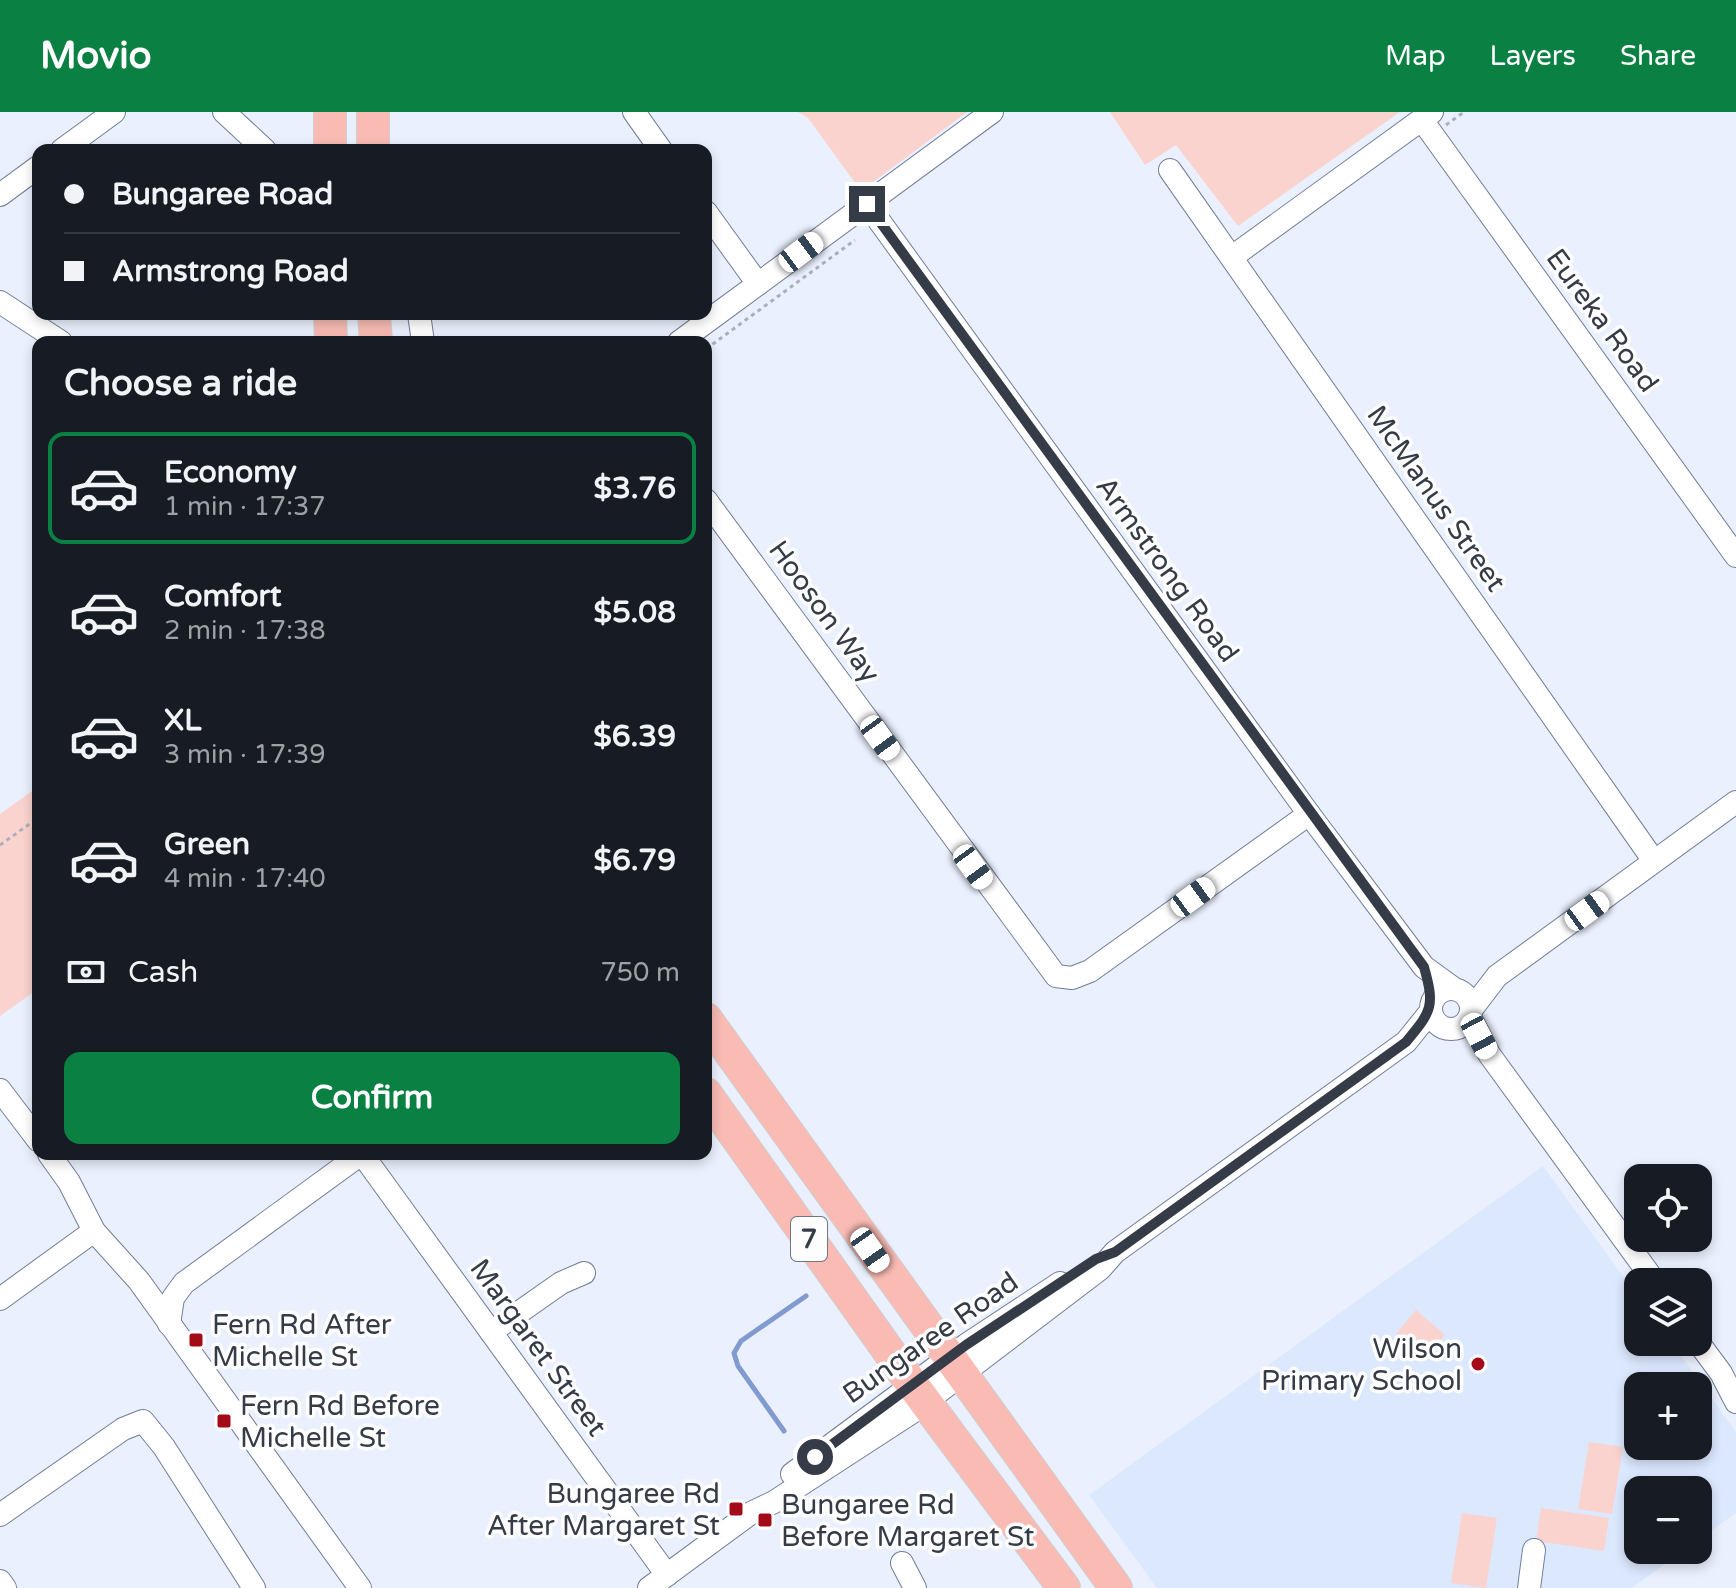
<!DOCTYPE html>
<html lang="en">
<head>
<meta charset="utf-8">
<style>
	:root { --surface:#171b24; --page:#20242c; --text:#f1f3f6; --muted:#9ea1a6; --line:#363941; --accent:#0b8043 }
	body { margin:0; font-family:"Varela Round",sans-serif; background:var(--page); color:var(--text); height:100vh; display:flex; flex-direction:column; font-size:30px; white-space:nowrap }
	* { box-sizing:border-box; margin:0 }
	p { font-size:26px; color:var(--muted) }
	.icon { flex:none; width:44px; height:44px; fill:none; stroke:currentColor; stroke-width:2; stroke-linecap:round; stroke-linejoin:round }
	.map { position:relative; flex:1; overflow:hidden }
	.details { position:absolute; left:32px; top:224px; width:680px; height:824px; display:flex; flex-direction:column; background:var(--surface); border-radius:16px; box-shadow:0 4px 12px #0003 }
	.details>* { flex:none }
	.banner { position:absolute; left:32px; top:32px; width:680px; height:176px; border-radius:16px; box-shadow:0 4px 12px #0003; display:grid; align-content:center; height:176px; padding:0 32px; background:var(--surface) }
	.buttons { position:absolute; left:1624px; top:1052px; display:grid; gap:16px }
	.buttons a { display:grid; place-items:center; width:88px; height:88px; border-radius:16px; background:var(--surface); box-shadow:0 4px 12px #0003; font-size:40px }
	.end { position:absolute; width:36px; height:36px; margin:-18px; border:10px solid #353b47; background:#fff; box-shadow:0 0 0 4px #fff }
	.from { border-radius:50% }
	.car { position:absolute; width:24px; height:48px; margin:-24px -12px; border-radius:10px; box-shadow:0 0 6px 2px #0007; background:linear-gradient(#fff 24%,#345 0 40%,#fff 0 76%,#345 0 86%,#fff 0) }
	.banner b { display:flex; align-items:center; gap:28px; height:76px; font-size:30px }
	.banner b+b { border-top:2px solid var(--line) }
	.banner i { width:20px; height:20px; background:var(--text) }
	ul { padding:0; list-style:none }
	li { display:flex; align-items:center; gap:24px; height:112px; margin:0 16px 12px; padding:0 16px; border:4px solid transparent; border-radius:16px }
	li div { flex:1 }
	li b { display:block; font-size:30px }
	li em { font-style:normal; font-weight:700 }
	li.current { border-color:var(--accent) }
	li>.icon { width:72px; height:72px; stroke-width:1.5 }
	h2 { padding:0 32px; font-size:36px; line-height:96px }
	.pay { display:flex; align-items:center; gap:20px; height:88px; padding:0 32px; font-size:30px }
	.pay p { margin-inline-start:auto }
	.cta { display:flex; gap:16px; margin-top:auto; padding:16px 32px }
	.cta a { flex:1; height:92px; border-radius:16px; background:var(--accent); color:#fff; font-size:32px; font-weight:700; line-height:92px; text-align:center }
	header { display:flex; align-items:center; gap:48px; box-sizing:border-box; height:112px; padding:0 40px; background:var(--accent); color:#fff }
	header strong { font-size:38px }
	nav { display:flex; gap:44px; margin-inline-start:auto; font-size:28px }
	.map>svg:first-child { display:block }
</style>
</head>
<body>
<header>
<strong>Movio</strong>
<nav><a>Map</a><a>Layers</a><a>Share</a></nav>
</header>
<div class="map">
<svg width="1736" height="1476" viewBox="0 0 1736 1476">
	<rect width="100%" height="100%" fill="#eaf0fd"/>
	<!-- built -->
	<path fill="#dce8fe" fill-rule="evenodd" d="M1543,1054l95,131v45h33l65,90v81l-38,27v-50h-60v60h46l-52,38h-475l-68,-93zM1638,1274h60v60h-60z"/>
	<!-- green -->
	<g fill="#fad3cf">
		<polygon points="798,0 967,0 861,79 808,6"/>
		<polygon points="1110,0 1400,0 1238,114 1176,33 1145,53"/>
		<polygon points="38,675 38,877 0,904 0,702"/>
		<polygon points="1416,1198 1445,1223 1425,1246 1396,1222"/>
		<polygon points="1589,1330 1623,1335 1612,1402 1578,1397"/>
		<polygon points="1541,1396 1609,1406 1604,1439 1536,1429"/>
		<polygon points="1462,1401 1497,1406 1486,1476 1451,1471"/>
	</g>
	<g fill="none" stroke-linecap="round" stroke-linejoin="round">
		<!-- stream -->
		<polyline stroke="#819bd0" stroke-width="5" points="784,1319 738,1254 734,1241 741,1229 806,1184"/>
		<!-- minor casing -->
		<g stroke="#707d98" stroke-width="24">
			<g id="minor">
				<polyline points="224,0 265,38"/>
				<polyline points="634,0 661,38"/>
				<polyline points="1422,8 1736,444"/>
				<polyline points="62,38 114,0"/>
				<polyline points="1170,58 1654,749"/>
				<polyline points="0,83 38,55"/>
				<polyline points="867,92 1309,702 1424,855 1453,876"/>
				<polyline points="706,100 758,172"/>
				<polyline points="1232,145 1432,0"/>
				<polyline points="0,190 61,230"/>
				<polyline points="419,202 423,230"/>
				<polyline points="679,230 992,0"/>
				<polyline points="706,388 1056,864 1072,866 1090,859 1309,702"/>
				<circle cx="1451" cy="897" r="20"/>
				<polyline points="1471,898 1497,864 1736,690"/>
				<polyline points="1470,905 1489,942 1655,1170"/>
				<polyline points="0,978 38,1028"/>
				<polyline points="49,1042 69,1070 94,1119 139,1169 360,1476"/>
				<polyline points="362,1042 667,1463"/>
				<polyline points="0,1187 94,1119"/>
				<polyline points="169,1212 173,1186 184,1171 361,1042"/>
				<polyline points="491,1220 561,1171 584,1161"/>
				<polyline points="1698,1230 1721,1261 1736,1290"/>
				<polyline points="792,1362 966,1233 1060,1171"/>
				<polyline points="0,1403 123,1317 143,1309 164,1335 254,1476"/>
				<polyline points="902,1451 915,1476"/>
				<polyline points="0,1469 5,1476"/>
				<polyline points="649,1476 751,1401 774,1390 911,1301 1100,1157 1115,1140 1406,930 1431,899"/>
				<polyline points="1529,1476 1534,1438"/>
			</g>
		</g>
		<!-- highway casing -->
		<g stroke="#cfd0d3" stroke-width="34">
			<g id="highway">
				<polyline points="373,0 373,38"/>
				<polyline points="330,38 330,0"/>
				<polyline points="330,202 331,230"/>
				<polyline points="374,202 376,230"/>
				<polyline points="706,907 1116,1476"/>
				<polyline points="706,982 912,1272 1064,1476"/>
			</g>
		</g>
		<!-- path -->
		<g stroke="#a9afbc" stroke-width="3" stroke-dasharray="4 4" stroke-linecap="butt">
			<polyline points="1446,13 1464,0"/>
			<polyline points="706,237 855,128"/>
			<polyline points="0,733 38,706"/>
		</g>
		<!-- minor -->
		<use href="#minor" stroke="#fff" stroke-width="22"/>
		<!-- highway -->
		<use href="#highway" stroke="#f9bbb4" stroke-width="32"/>
	</g>
	<g fill="none" stroke-linecap="round" stroke-linejoin="round">
		<!-- route -->
		<path stroke="#353b47" stroke-width="10" d="M815,1345l151,-112 130,-86 19,-7 291,-210c26,-31 29,-36 18,-75l-557,-763"/>
	</g>
	<!-- markers -->
	<g fill="#a40b18" stroke="#fdfdfd" stroke-width="3">
		<rect x="188" y="1220" width="16" height="16" rx="4"/>
		<circle cx="1478" cy="1252" r="8"/>
		<rect x="216" y="1301" width="16" height="16" rx="4"/>
		<rect x="728" y="1389" width="16" height="16" rx="4"/>
		<rect x="757" y="1400" width="16" height="16" rx="4"/>
	</g>
	<g text-anchor="middle" stroke-width="7" stroke-linejoin="round" paint-order="stroke">
		<!-- shield labels -->
		<rect fill="#fdfdfd" stroke="#71757e" stroke-width="2" x="791" y="1105" width="36" height="44" rx="6"/>
		<g font-size="26" font-weight="bold" fill="#353b47">
			<text x="809" y="1136">7</text>
		</g>
		<!-- street labels -->
		<g font-size="28" fill="#353b47" stroke="#fdfdfd">
			<text transform="translate(1603 208) rotate(54)" y="10">Eureka Road</text>
			<text transform="translate(1437 386) rotate(55)" y="10">McManus Street</text>
			<text transform="translate(1168 457) rotate(54)" y="10">Armstrong Road</text>
			<text transform="translate(825 499) rotate(54)" y="10">Hooson Way</text>
			<text transform="translate(930 1225) rotate(-35)" y="10">Bungaree Road</text>
			<text transform="translate(539 1235) rotate(54)" y="10">Margaret Street</text>
		</g>
		<!-- poi labels -->
		<g font-size="28" fill="#353b47" stroke="#fdfdfd" text-anchor="start">
			<text x="212" y="1222">Fern Rd After<tspan x="212" dy="32">Michelle St</tspan></text>
			<text x="1462" y="1246" text-anchor="end">Wilson<tspan x="1462" dy="32">Primary School</tspan></text>
			<text x="240" y="1303">Fern Rd Before<tspan x="240" dy="32">Michelle St</tspan></text>
			<text x="720" y="1391" text-anchor="end">Bungaree Rd<tspan x="720" dy="32">After Margaret St</tspan></text>
			<text x="781" y="1402">Bungaree Rd<tspan x="781" dy="32">Before Margaret St</tspan></text>
		</g>
	</g>
</svg>
<div class="buttons">
<a><svg class="icon" aria-label="locate" viewBox="0 0 24 24"><circle cx="12" cy="12" r="6"/><path d="M12 2v4M12 18v4M2 12h4M18 12h4"/></svg></a>
<a><svg class="icon" aria-label="layers" viewBox="0 0 24 24"><path d="M12 4l9 5-9 5-9-5zM3 14l9 5 9-5"/></svg></a>
<a>+</a>
<a>−</a>
</div>
<i class="end from" style="left:815px;top:1345px"></i>
<i class="end" style="left:867px;top:92px"></i>
<i class="car" style="left:801px;top:140px;rotate:53deg"></i>
<i class="car" style="left:880px;top:626px;rotate:144deg"></i>
<i class="car" style="left:973px;top:755px;rotate:144deg"></i>
<i class="car" style="left:1193px;top:785px;rotate:54deg"></i>
<i class="car" style="left:1587px;top:799px;rotate:54deg"></i>
<i class="car" style="left:1479px;top:924px;rotate:152deg"></i>
<i class="car" style="left:870px;top:1138px;rotate:145deg"></i>
<div class="banner">
<b><i class="from"></i>Bungaree Road</b>
<b><i></i>Armstrong Road</b>
</div>
<section class="details">
<h2>Choose a ride</h2>
<ul>
<li class="current"><svg class="icon" aria-label="car" viewBox="0 0 24 24"><path d="M5 17H2v-5l4-1 3-4h7l3 4 3 1v5h-3M9 17h6M6 11h13"/><circle cx="7" cy="17" r="2"/><circle cx="17" cy="17" r="2"/></svg><div><b>Economy</b><p>1 min · 17:37</p></div><em>$3.76</em></li>
<li><svg class="icon" aria-label="car" viewBox="0 0 24 24"><path d="M5 17H2v-5l4-1 3-4h7l3 4 3 1v5h-3M9 17h6M6 11h13"/><circle cx="7" cy="17" r="2"/><circle cx="17" cy="17" r="2"/></svg><div><b>Comfort</b><p>2 min · 17:38</p></div><em>$5.08</em></li>
<li><svg class="icon" aria-label="car" viewBox="0 0 24 24"><path d="M5 17H2v-5l4-1 3-4h7l3 4 3 1v5h-3M9 17h6M6 11h13"/><circle cx="7" cy="17" r="2"/><circle cx="17" cy="17" r="2"/></svg><div><b>XL</b><p>3 min · 17:39</p></div><em>$6.39</em></li>
<li><svg class="icon" aria-label="car" viewBox="0 0 24 24"><path d="M5 17H2v-5l4-1 3-4h7l3 4 3 1v5h-3M9 17h6M6 11h13"/><circle cx="7" cy="17" r="2"/><circle cx="17" cy="17" r="2"/></svg><div><b>Green</b><p>4 min · 17:40</p></div><em>$6.79</em></li>
</ul>
<div class="pay"><svg class="icon" aria-label="cash" viewBox="0 0 24 24"><path d="M3 7h18v10H3z"/><circle cx="12" cy="12" r="2"/></svg>Cash<p>750 m</p></div>
<div class="cta"><a>Confirm</a></div>
</section>
</div>
</body>
</html>
